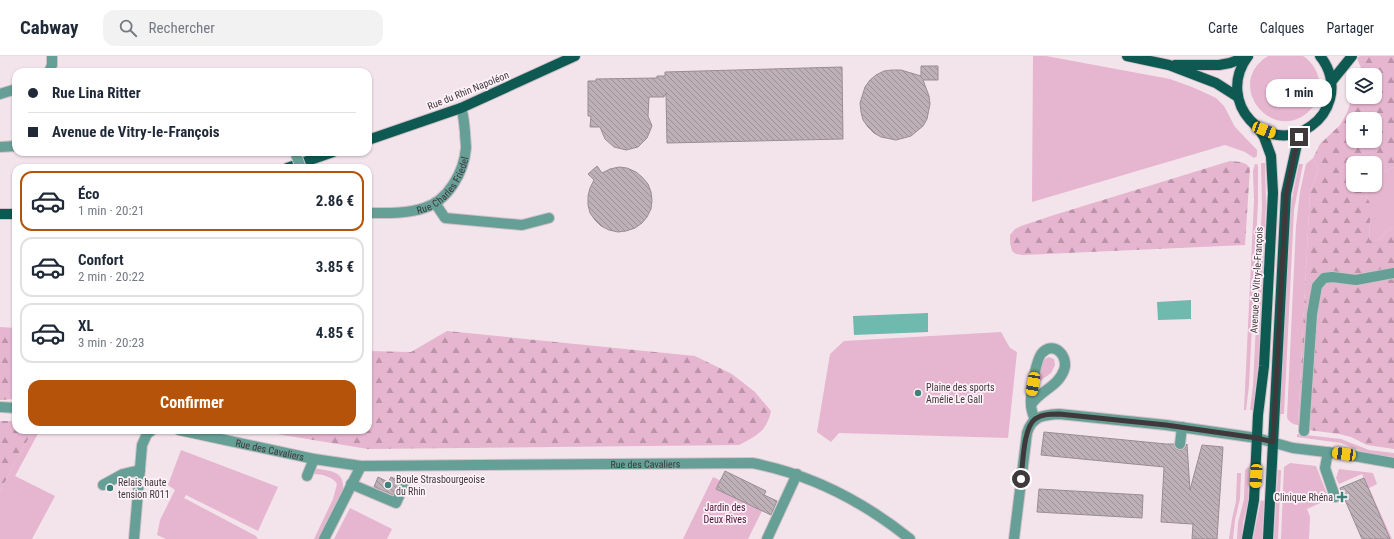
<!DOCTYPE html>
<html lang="fr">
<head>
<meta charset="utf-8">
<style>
	:root { --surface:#fff; --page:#f2f2f3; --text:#1f2937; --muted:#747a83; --line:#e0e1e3; --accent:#b45309 }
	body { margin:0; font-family:"Roboto Condensed",sans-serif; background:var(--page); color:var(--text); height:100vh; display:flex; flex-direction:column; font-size:15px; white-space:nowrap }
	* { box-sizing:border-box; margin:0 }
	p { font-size:13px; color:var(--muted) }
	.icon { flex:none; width:22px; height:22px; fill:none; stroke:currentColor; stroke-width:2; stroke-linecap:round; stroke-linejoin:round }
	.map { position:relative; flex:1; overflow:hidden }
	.side { position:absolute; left:12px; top:108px; width:360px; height:270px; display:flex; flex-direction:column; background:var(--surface); border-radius:12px; box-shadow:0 1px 3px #0004 }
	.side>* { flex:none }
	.guide { position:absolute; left:12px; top:12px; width:360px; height:88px; border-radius:12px; box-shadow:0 1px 3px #0004; display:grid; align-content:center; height:88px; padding:0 16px; background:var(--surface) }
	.buttons { position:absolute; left:1346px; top:12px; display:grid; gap:8px }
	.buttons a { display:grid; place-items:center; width:36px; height:36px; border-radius:8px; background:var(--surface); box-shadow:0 1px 3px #0004; font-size:20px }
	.end { position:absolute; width:18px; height:18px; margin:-9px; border:5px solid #3f393c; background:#fff; box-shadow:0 0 0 2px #fff }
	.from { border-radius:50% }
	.bubble { position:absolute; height:28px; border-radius:12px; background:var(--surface); box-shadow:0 1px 3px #0004; font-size:13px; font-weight:700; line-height:28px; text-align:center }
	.car { position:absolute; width:12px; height:24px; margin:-12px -6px; border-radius:5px; box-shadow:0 0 3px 1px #0007; background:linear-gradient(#f5c518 24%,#345 0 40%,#f5c518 0 76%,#345 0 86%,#f5c518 0) }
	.guide b { display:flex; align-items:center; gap:14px; height:38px; font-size:15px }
	.guide b+b { border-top:1px solid var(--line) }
	.guide i { width:10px; height:10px; background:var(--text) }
	ul { padding:7px 0 0; list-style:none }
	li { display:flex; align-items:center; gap:12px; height:60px; margin:0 8px 6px; padding:0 8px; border:2px solid var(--line); border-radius:12px }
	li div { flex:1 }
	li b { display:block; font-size:15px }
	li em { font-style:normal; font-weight:700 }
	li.current { border-color:var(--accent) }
	li>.icon { width:36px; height:36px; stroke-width:1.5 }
	.primary-button { display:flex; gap:8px; margin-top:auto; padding:8px 16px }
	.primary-button a { flex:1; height:46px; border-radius:12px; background:var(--accent); color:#fff; font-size:16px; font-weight:700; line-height:46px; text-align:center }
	header { display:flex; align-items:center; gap:24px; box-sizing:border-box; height:56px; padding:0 20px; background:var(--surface); border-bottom:1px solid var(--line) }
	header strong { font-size:19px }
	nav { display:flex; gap:22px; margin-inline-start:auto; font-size:14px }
	.search { width:280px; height:36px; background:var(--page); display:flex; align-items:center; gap:10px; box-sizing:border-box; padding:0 14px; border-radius:12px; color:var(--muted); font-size:15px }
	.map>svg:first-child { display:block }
</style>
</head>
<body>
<header>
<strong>Cabway</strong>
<div class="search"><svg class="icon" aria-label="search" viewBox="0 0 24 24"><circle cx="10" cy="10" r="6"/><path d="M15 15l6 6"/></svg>Rechercher</div>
<nav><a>Carte</a><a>Calques</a><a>Partager</a></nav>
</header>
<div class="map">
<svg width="1394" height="483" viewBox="0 0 1394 483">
	<defs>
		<pattern id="forest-firs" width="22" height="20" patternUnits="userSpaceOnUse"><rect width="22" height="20" fill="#e6b5cf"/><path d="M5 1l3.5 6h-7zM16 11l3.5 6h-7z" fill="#bc94a9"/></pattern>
		<pattern id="building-back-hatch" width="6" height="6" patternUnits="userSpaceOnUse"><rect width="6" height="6" fill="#beb0b7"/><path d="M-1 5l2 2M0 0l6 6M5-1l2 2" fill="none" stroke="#9c9096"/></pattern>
	</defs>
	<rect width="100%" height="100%" fill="#f3e4eb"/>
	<!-- green -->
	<g fill="#e6b5cf">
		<polygon points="1033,0 1046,0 1170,23 1192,31 1210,39 1216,42 1224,50 1235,71 1257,94 1257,100 1254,102 1245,96 1225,89 1032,146"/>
		<path d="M1268,0c9,0 27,0 34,0 2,0 4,2 5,3 13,11 18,33 7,47 -37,45 -93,-21 -46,-50z"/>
		<path d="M1313,102l6,10 -9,24 -12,233c-5,0 -10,-4 -11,-8l9,-191 4,-34 6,-28z"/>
		<polygon points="1261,107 1265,107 1266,149 1258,310 1253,354 1250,354 1253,329 1262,150"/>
		<polygon points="1255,108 1257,108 1258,110 1258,145 1249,330 1246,354 1244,354 1254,144 1253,115"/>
		<polygon points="1299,108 1303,108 1294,154 1284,358 1280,358 1290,159 1293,137"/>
		<polygon points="1394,111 1394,172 1389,173 1377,185 1372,185 1369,183 1370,164 1370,147 1366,139 1367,130 1375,129 1375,118"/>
		<polygon points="1001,276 1010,292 1017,296 1008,382 839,377 831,386 817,376 830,298 844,285"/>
		<path d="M1049,301l5,2 1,6 -4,8 -11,8c1,-8 -1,-21 9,-24z"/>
		<polygon points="33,374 40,374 15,420 55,440 32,483 0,483 0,435"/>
		<polygon points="1297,378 1341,383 1369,394 1394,397 1394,401 1368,398 1341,387 1297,381"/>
		<polygon points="181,394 278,431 258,475 186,439 184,442 256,480 258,483 166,483 157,479 160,464 175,434 168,429"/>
		<polygon points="1290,407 1316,410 1329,443 1307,453 1310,461 1309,483 1281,483 1284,411"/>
		<polygon points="1248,411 1249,412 1248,446 1243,467 1242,483 1237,483 1238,467 1244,443 1245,414"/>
		<path d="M313,412c15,3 32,2 30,21l-25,50h-4l19,-40 4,-15c-4,-7 -15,-10 -23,-10l-3,4z"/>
		<polygon points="1339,413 1373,417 1377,428 1369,432 1392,483 1390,483 1362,418 1339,428 1336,422"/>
		<polygon points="1278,414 1281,414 1278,483 1274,483"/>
		<polygon points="1237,417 1241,417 1240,443 1235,464 1233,483 1229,483 1232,463 1236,445"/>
		<polygon points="713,421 766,447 748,483 683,483"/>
		<polygon points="1261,444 1264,445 1262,483 1253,483"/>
		<polygon points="350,452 392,473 387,483 334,483"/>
	</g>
	<!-- forest -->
	<g fill="url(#forest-firs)" fill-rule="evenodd">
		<path d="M1360,0h34v111l-19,7v-11h-22v22h14l-1,10 4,8v17l-1,19 3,2h5l12,-12 5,-1v221l-27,-4 -16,-8 -12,-3 -38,-5 -3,-4 12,-233 9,-24 -6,-10 7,-14 20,-19 7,-12 4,-13 2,-14v11h22v-22h-16l2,-7 -4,-10zM1353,63h22v22h-22z"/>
		<path d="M1230,105c8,1 15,0 20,7l-5,77 -222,10 -7,-1 -4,-3 -2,-8v-8l5,-6 6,-3 33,-11z"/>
		<polygon points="0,271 16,272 16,343 0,344"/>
		<path d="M447,275l248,25 37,18 23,18 16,19c-4,20 -15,25 -32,34l-371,4 -116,-19h116v-79l43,1z"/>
		<polygon points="0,365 16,365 16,374 33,374 0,435"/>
	</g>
	<!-- water -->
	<g fill="#6fb9af">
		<polygon points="1191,244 1191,263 1158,264 1157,246"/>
		<polygon points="928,257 928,276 854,279 853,260"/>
	</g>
	<!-- building -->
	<g fill="url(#building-back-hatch)" stroke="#9a8c93">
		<polygon points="921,10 938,10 938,24 923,24 929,40 930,48 927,63 923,70 911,80 896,84 881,81 874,77 868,71 863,64 861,56 860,47 865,31 870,24 876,19 884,15 892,14 901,14 921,20"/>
		<polygon points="842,11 843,83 667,87 666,37 664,41 649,41 648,60 652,70 647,82 638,91 626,94 614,91 605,83 600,71 590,71 591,60 588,60 588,25 596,25 596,23 657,22 657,20 665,20 665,16"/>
		<polygon points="597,110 602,117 610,113 619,111 627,112 636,116 642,121 648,128 651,136 652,144 651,153 647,161 642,167 635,172 626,175 618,176 609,174 601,170 595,164 590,157 588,149 588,140 590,132 594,124 588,118"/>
		<polygon points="1044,376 1166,388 1174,388 1176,393 1180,394 1185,392 1187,388 1190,434 1202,389 1223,391 1217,483 1192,483 1193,468 1161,466 1164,411 1041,399"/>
		<polygon points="725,415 766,435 764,439 777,445 771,459 716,433"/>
		<polygon points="378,421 388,426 391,421 399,425 393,439 374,431"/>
		<polygon points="1364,422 1390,483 1362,483 1342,437 1340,432"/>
		<polygon points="1039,433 1143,439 1142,462 1037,456"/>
	</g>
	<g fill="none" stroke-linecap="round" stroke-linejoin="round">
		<!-- minor casing -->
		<g stroke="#cfc2c8" stroke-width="12">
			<g id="minor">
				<polyline points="49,16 52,9 52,0"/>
				<polyline points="0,38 16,33"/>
				<polyline points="0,91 16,90"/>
				<polyline points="435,147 445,162 522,169 549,162"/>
				<path id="s1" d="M368,157c18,0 38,1 56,-5 24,-7 40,-36 42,-60 0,-5 -1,-10 -1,-16 -1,-8 -1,-16 -4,-24"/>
				<path d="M1031,349c8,-14 27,-18 33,-35 5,-13 -9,-29 -21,-18 -7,5 -13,43 -12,53 0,5 2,10 4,15"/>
				<polyline points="0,351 16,352"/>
				<path id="s2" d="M179,374l135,29 47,7 391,-3c58,11 112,39 158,76"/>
				<polyline points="1304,375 1312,258 1317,230 1324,222 1332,221 1356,224 1394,217"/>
				<polyline points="1180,388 1182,371"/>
				<polyline points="1328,396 1325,412 1335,441"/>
				<polyline points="307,420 314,403"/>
				<polyline points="351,428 396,447 404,429"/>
				<polyline points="103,429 123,418 140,414"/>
				<polyline points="134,483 142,389 147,378 152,374"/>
				<polyline points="324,483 361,410"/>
				<polyline points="767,483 797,418"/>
				<path d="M1014,483l13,-106c5,-17 16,-18 32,-19l107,11 91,13 36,10 50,6 51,9"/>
			</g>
		</g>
		<!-- major casing -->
		<g stroke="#cfc2c8" stroke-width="12">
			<g id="major">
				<polyline points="1127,0 1169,9 1216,27 1238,41"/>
				<path d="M1248,0c-34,46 19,102 63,70 10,-7 16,-16 19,-27 4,-15 0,-31 -10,-43"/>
				<polyline points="1175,9 1219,9 1230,7 1248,0"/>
				<polyline points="1331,26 1352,0"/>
				<polyline points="368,84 461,52 575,0"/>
				<polyline points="287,112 333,96"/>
				<polyline points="0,158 16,158"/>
				<polyline points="1247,483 1254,444 1258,359 1264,310 1273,137 1271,100 1264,81 1257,70"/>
				<polyline points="1268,483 1286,138 1297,88 1303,75"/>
			</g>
		</g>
		<!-- minor -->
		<use href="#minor" stroke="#669f96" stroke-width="10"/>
		<!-- major -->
		<use href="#major" stroke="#0e5951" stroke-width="10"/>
		<!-- minor-bridge casing -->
		<g stroke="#cfc2c8" stroke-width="12" stroke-linecap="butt">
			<polyline id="minor-bridge" points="295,96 301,112"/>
		</g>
		<!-- minor-bridge -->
		<use href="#minor-bridge" stroke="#669f96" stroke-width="10"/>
	</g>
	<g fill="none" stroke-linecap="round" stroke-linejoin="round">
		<!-- route -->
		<path stroke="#3f393c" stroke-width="5" d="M1021,423c2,-14 2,-51 14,-60 7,-5 16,-5 24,-5l107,11 91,13 16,4 13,-248 8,-38 5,-19"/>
	</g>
	<!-- markers -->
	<g fill="#3c8279" stroke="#fef2f8" stroke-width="1.5">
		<circle cx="918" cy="337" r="4"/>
		<circle cx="388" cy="429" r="4"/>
		<circle cx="110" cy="432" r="4"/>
		<path d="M1340 435h4v4h4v4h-4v4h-4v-4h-4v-4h4z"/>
	</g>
	<g text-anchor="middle" stroke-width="3.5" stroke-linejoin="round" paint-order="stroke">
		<!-- street labels -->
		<g font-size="10" fill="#3f393c" stroke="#fef2f8">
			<text transform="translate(468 34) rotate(-22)" y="4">Rue du Rhin Napoléon</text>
			<text dy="4" stroke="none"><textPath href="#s1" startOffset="87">Rue Charles Friedel</textPath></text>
			<text transform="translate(1256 224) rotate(-87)" y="4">Avenue de Vitry-le-François</text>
			<text dy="4" stroke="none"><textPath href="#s2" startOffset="93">Rue des Cavaliers</textPath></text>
			<text dy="4" stroke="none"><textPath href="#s2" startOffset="470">Rue des Cavaliers</textPath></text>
		</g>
		<!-- poi labels -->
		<g font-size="10" fill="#3f393c" stroke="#fef2f8" text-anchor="start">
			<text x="926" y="335">Plaine des sports<tspan x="926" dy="12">Amélie Le Gall</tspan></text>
			<text x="396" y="427">Boule Strasbourgeoise<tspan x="396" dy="12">du Rhin</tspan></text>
			<text x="118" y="430">Relais haute<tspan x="118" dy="12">tension R011</tspan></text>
			<text x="1333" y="445" text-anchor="end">Clinique Rhéna</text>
		</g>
		<!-- park labels -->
		<g font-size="10" fill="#52113b" stroke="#fef2f8">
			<text x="725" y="455">Jardin des<tspan x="725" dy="12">Deux Rives</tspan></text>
		</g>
	</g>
</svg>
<div class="buttons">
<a><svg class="icon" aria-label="layers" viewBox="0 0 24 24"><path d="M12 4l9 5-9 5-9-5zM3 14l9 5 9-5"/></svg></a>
<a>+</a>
<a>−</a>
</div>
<i class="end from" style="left:1021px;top:423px"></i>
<i class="end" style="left:1299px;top:81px"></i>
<div class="bubble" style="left:1266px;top:23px;width:66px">1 min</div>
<i class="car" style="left:1264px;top:74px;rotate:111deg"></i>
<i class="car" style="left:1033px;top:328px;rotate:190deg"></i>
<i class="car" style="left:1344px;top:398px;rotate:278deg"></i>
<i class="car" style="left:1256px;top:420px;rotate:183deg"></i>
<div class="guide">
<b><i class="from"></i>Rue Lina Ritter</b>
<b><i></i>Avenue de Vitry-le-François</b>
</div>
<section class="side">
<ul>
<li class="current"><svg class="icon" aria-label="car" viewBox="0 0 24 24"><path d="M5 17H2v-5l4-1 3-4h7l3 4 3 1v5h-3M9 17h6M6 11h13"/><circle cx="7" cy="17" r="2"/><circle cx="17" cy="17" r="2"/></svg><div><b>Éco</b><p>1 min · 20:21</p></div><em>2.86 €</em></li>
<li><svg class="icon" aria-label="car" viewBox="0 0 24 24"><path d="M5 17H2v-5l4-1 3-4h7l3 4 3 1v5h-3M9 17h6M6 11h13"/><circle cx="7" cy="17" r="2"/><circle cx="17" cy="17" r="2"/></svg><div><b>Confort</b><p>2 min · 20:22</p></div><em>3.85 €</em></li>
<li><svg class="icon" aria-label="car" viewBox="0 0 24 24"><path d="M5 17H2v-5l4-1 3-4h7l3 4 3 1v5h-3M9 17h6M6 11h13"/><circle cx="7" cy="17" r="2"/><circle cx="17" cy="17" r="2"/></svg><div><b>XL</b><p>3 min · 20:23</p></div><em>4.85 €</em></li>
</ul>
<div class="primary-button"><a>Confirmer</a></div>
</section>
</div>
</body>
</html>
